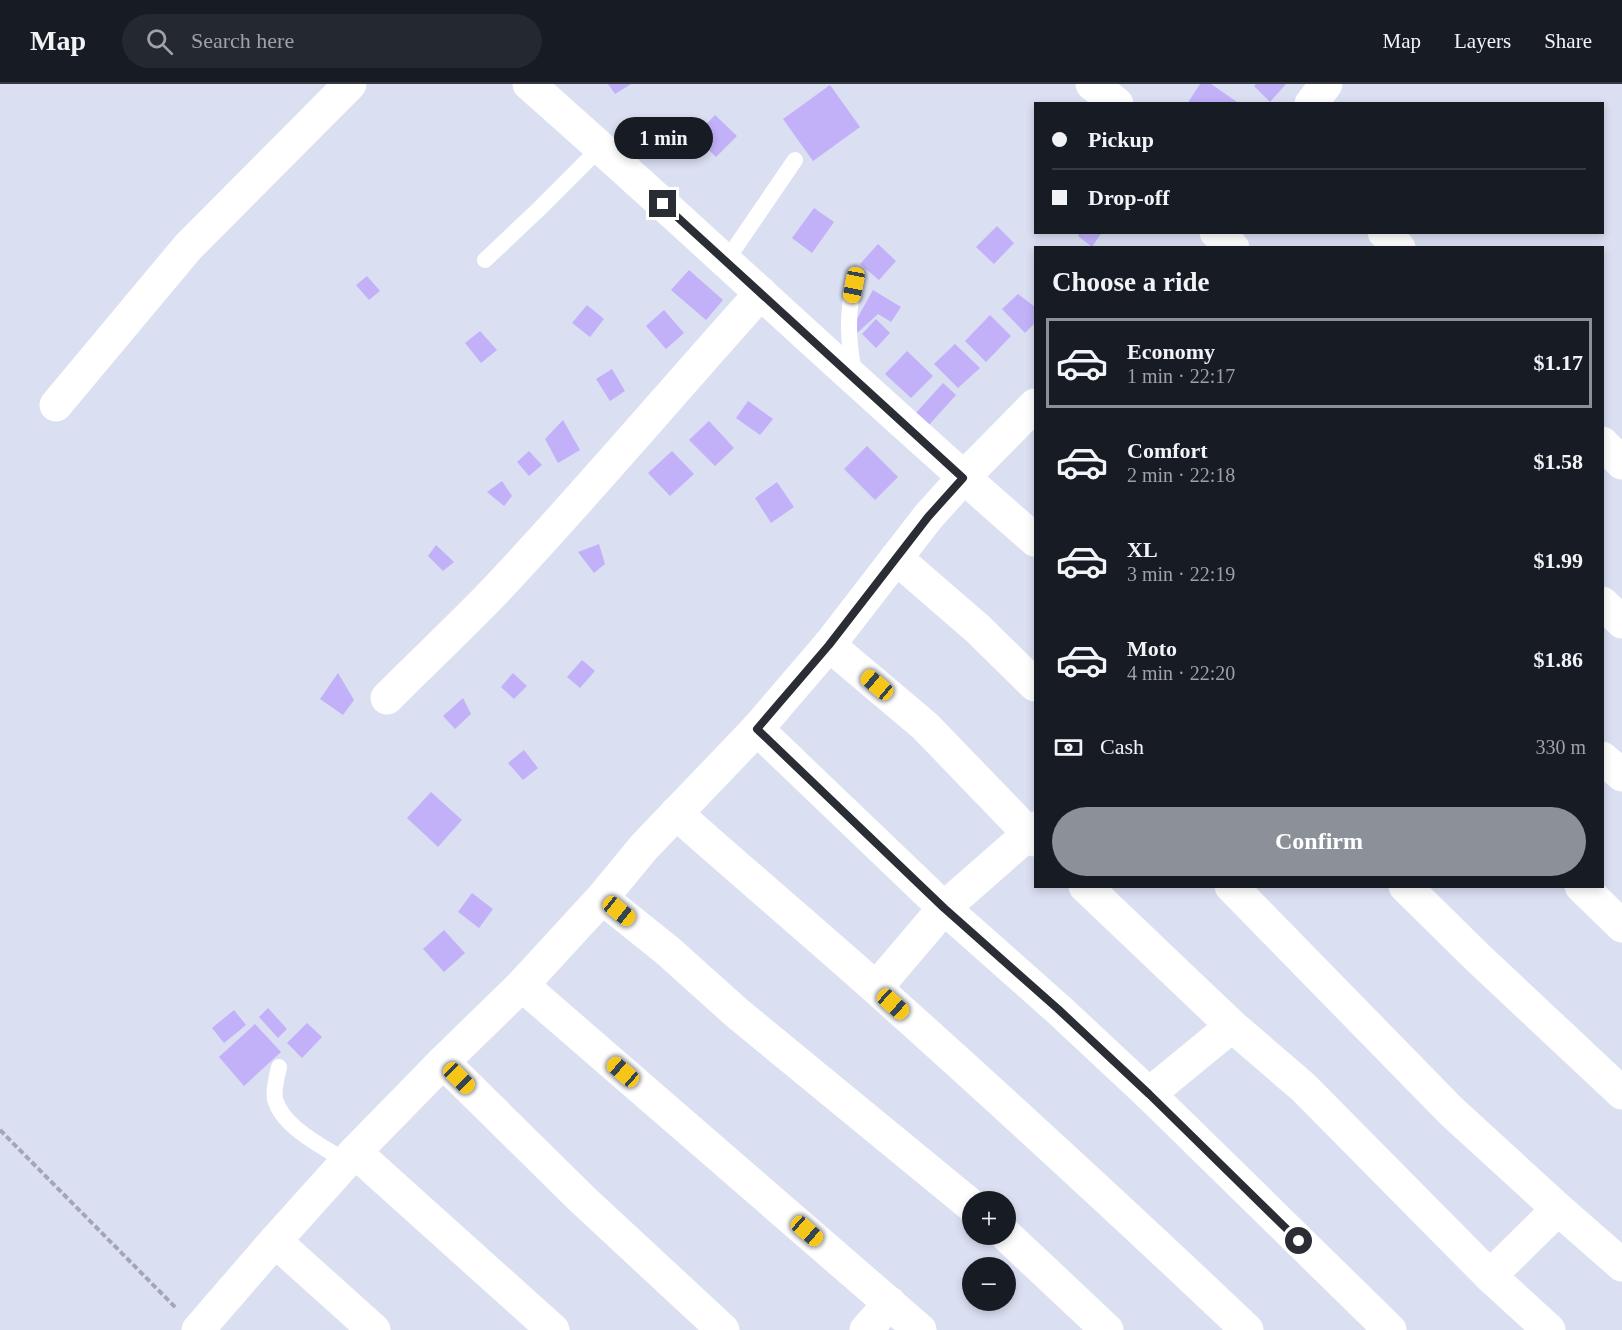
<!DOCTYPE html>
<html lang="en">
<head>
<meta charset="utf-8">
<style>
	:root { --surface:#171b24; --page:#242831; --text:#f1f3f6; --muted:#9ea1a6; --line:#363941; --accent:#8c9099 }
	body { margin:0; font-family:Georgia,serif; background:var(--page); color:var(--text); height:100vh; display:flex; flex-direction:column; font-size:22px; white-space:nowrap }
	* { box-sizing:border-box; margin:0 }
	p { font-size:20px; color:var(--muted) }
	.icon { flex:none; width:33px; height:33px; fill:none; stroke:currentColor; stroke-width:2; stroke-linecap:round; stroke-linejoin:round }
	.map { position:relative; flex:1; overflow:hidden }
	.sheet { position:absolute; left:1034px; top:162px; width:570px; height:642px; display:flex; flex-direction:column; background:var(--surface); border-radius:0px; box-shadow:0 3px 9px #0003 }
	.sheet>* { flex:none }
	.top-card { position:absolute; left:1034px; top:18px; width:570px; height:132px; border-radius:0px; box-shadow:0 3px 9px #0003; display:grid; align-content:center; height:132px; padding:0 18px; background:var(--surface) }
	.controls { position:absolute; left:962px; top:1107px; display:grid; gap:12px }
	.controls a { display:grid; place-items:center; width:54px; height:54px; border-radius:50%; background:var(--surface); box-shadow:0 3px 9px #0003; font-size:30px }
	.end { position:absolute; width:27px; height:27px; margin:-14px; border:8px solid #2b2d34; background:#fff; box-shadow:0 0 0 3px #fff }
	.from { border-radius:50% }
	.bubble { position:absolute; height:42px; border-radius:21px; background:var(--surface); box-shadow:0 3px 9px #0003; font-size:20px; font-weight:800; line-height:42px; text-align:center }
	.car { position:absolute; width:18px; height:36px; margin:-18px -9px; border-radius:8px; box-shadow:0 0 4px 2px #0007; background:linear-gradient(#f5c518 24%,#345 0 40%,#f5c518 0 76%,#345 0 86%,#f5c518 0) }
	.top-card b { display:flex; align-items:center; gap:21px; height:57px; font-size:22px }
	.top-card b+b { border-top:2px solid var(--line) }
	.top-card i { width:15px; height:15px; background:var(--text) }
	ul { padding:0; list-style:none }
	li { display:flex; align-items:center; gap:18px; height:90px; margin:0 12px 9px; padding:0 6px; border:3px solid transparent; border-radius:0px }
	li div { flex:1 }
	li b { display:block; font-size:22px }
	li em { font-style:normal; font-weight:800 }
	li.on { border-color:var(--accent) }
	li>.icon { width:54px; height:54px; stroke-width:1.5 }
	h2 { padding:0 18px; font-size:27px; line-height:72px }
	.pay { display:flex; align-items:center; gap:15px; height:66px; padding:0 18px; font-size:22px }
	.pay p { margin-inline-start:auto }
	.button { display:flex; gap:12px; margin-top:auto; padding:12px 18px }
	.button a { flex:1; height:69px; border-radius:36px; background:var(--accent); color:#fff; font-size:24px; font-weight:800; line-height:69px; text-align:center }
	header { display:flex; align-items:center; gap:36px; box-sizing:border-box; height:84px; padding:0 30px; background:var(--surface); border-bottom:2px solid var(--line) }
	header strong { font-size:28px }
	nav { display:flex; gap:33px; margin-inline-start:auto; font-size:21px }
	.search { width:420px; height:54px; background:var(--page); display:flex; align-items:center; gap:15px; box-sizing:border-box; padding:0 21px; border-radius:33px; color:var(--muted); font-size:22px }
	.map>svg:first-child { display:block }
</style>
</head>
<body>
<header>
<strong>Map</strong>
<div class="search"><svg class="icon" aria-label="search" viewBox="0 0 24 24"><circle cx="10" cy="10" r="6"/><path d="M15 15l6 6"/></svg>Search here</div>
<nav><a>Map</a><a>Layers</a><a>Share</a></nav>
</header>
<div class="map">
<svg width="1622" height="1246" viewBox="0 0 1622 1246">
	<rect width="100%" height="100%" fill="#dadff2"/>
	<!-- building -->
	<g fill="#c2b1f9">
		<polygon points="608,0 631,0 615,10"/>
		<polygon points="1200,0 1211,0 1240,20 1187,20"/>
		<polygon points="1256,0 1286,0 1270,18 1254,2"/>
		<polygon points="830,1 860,43 813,77 783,35"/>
		<polygon points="715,31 737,52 716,73 695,52"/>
		<polygon points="814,124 834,138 812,169 792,154"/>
		<polygon points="997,142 1014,159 994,180 976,163"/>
		<polygon points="1080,148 1102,148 1092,163 1078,152"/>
		<polygon points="878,160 896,177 879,196 860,180"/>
		<polygon points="689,186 723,216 706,236 671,206"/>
		<polygon points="367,192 380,207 369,216 356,201"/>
		<polygon points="873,206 901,223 891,238 878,230 857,249 853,242"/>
		<polygon points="1018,210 1035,223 1035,239 1025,249 1002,225"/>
		<polygon points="587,221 604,235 590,253 572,239"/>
		<polygon points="664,226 684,249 666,265 646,242"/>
		<polygon points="990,231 1011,252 986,278 965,257"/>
		<polygon points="876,235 890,249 876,264 862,250"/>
		<polygon points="480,247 497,266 481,279 465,259"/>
		<polygon points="955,260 980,284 958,304 934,280"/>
		<polygon points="907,267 933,292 911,314 885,290"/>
		<polygon points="612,285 625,307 610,317 596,295"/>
		<polygon points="943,299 956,311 928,342 915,330"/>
		<polygon points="748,317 773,335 760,351 736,334"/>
		<polygon points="563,336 580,366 558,379 545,355"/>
		<polygon points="709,337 734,364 715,382 689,356"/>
		<polygon points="867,362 898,393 875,416 844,385"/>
		<polygon points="529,367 542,381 529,392 517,378"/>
		<polygon points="672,367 694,390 670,412 648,389"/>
		<polygon points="502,397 512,412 504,422 487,408"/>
		<polygon points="777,398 794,423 771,439 755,414"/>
		<polygon points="599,460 605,480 594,489 578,468"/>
		<polygon points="436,461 454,478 443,487 428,472"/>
		<polygon points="582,576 595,587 580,604 567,593"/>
		<polygon points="338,589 354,616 343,631 320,615"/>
		<polygon points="513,589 527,602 514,615 501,603"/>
		<polygon points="463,614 471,630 455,645 443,632"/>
		<polygon points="524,666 538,684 523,696 508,679"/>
		<polygon points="431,708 462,736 438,763 407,734"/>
		<polygon points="472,809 493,825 479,844 458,828"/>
		<polygon points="444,846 465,869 444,888 423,865"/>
		<polygon points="268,924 287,945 278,954 259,933"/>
		<polygon points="234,926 246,941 224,959 212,944"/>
		<polygon points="307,939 322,953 302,974 287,959"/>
		<polygon points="255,940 281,968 244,1002 219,973"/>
	</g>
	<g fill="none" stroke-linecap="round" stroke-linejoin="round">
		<!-- path -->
		<polyline stroke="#a2a6b5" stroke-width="4" stroke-dasharray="6 3" stroke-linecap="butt" points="0,1046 176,1224"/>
		<!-- service -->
		<g stroke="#fff" stroke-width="16">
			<polyline points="485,176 539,125 601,63"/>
			<polyline points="726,177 795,76"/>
			<path d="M853,201c-6,34 -5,54 1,89"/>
			<path d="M279,983c-2,9 -6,23 -4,32 7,28 49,48 72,63"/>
		</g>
		<!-- minor -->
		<g stroke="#fff" stroke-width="33">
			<path d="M529,0c170,150 335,307 506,456"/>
			<polyline points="1092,0 1117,20"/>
			<polyline points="1311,20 1326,0"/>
			<polyline points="1216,148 1233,164"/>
			<polyline points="1384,148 1399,164"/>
			<polyline points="56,321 188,163 350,0"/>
			<polyline points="1602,359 1622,379"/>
			<polyline points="896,474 978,545 1035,601"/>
			<polyline points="1602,519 1622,538"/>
			<polyline points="829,561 925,642 1035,756"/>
			<path d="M387,614c35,-35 70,-68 104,-103 93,-98 180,-202 270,-302"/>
			<polyline points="757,645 944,824 1058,925 1149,1010 1390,1246"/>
			<polyline points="1602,674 1622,691"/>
			<path d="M676,729c66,59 135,117 201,176 125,112 248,225 370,341"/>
			<polyline points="1085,802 1232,942 1303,1003 1490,1192 1549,1246"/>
			<polyline points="1231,802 1451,1027 1558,1125 1622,1181"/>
			<polyline points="1405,802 1477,873 1622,1009"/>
			<polyline points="1581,802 1622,842"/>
			<polyline points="602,814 668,867 737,929 972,1122"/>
			<polyline points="522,901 920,1246"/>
			<polyline points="876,904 944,824 1035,744"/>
			<polyline points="443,978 583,1116 723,1246"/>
			<polyline points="1149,1010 1232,942"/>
			<polyline points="355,1068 553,1246"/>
			<polyline points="1005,1150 1107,1246"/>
			<polyline points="275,1157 374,1246"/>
			<polyline points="1490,1192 1558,1125"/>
			<polyline points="198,1246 275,1157 355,1068 443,978 522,901 602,814 644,763 757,645 829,561 928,433 963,394 1035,321"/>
			<polyline points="866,1246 890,1219"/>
		</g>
	</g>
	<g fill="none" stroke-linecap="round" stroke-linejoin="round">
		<!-- route -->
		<polyline stroke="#2b2d34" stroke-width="8" points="663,120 963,394 928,433 829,561 757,645 944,824 1058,925 1149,1010 1299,1157"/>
	</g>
</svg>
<div class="controls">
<a>+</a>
<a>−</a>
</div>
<i class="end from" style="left:1299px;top:1157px"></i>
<i class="end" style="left:663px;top:120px"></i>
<div class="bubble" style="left:614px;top:33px;width:99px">1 min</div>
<i class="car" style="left:854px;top:201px;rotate:191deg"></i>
<i class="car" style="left:877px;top:601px;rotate:310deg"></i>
<i class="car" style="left:619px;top:827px;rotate:129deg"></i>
<i class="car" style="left:893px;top:920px;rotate:132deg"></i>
<i class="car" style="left:623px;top:988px;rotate:311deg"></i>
<i class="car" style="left:459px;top:994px;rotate:135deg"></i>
<i class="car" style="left:807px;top:1147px;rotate:131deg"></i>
<div class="top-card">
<b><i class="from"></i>Pickup</b>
<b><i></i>Drop-off</b>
</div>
<section class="sheet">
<h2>Choose a ride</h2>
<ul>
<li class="on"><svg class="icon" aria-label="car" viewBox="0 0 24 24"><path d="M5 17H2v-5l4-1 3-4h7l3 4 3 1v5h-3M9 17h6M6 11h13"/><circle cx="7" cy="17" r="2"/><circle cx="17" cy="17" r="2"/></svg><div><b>Economy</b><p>1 min · 22:17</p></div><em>$1.17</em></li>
<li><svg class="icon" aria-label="car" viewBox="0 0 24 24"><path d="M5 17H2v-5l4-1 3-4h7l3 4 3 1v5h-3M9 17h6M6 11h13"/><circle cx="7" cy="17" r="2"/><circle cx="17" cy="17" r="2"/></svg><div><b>Comfort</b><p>2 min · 22:18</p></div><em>$1.58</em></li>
<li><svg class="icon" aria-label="car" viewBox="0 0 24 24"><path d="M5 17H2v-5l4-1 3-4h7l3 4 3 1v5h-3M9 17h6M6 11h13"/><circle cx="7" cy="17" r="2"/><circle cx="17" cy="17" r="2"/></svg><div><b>XL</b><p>3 min · 22:19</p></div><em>$1.99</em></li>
<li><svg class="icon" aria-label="car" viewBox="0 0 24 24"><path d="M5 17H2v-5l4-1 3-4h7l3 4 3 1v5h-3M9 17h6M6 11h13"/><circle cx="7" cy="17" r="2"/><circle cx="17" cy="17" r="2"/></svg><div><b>Moto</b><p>4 min · 22:20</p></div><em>$1.86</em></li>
</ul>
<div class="pay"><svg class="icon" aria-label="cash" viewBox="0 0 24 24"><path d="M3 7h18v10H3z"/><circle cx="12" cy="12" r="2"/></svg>Cash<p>330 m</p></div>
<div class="button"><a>Confirm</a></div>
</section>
</div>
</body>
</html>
